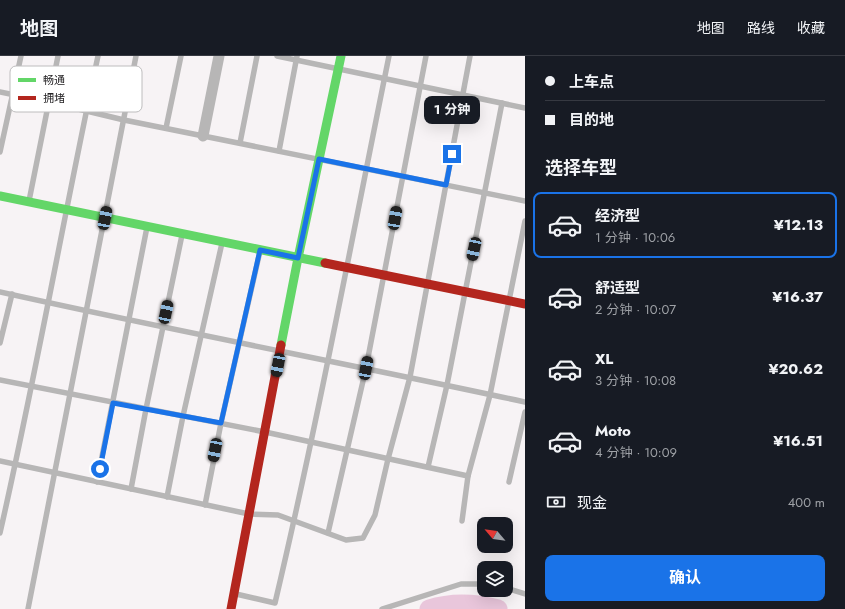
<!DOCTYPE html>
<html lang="zh">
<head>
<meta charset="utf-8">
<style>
	:root { --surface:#171b24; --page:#242831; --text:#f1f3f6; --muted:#9ea1a6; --line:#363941; --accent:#1a73e8 }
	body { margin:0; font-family:Jost,"Noto Sans SC",sans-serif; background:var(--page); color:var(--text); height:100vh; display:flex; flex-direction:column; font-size:15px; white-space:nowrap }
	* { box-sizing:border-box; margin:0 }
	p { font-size:13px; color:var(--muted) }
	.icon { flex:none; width:22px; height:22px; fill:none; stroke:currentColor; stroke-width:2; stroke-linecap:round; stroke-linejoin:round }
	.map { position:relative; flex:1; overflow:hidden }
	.side { display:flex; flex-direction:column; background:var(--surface); width:320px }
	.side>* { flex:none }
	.hud { display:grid; align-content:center; height:88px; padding:0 20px; background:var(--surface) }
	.needle { width:26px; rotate:299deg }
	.buttons { position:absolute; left:477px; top:461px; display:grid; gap:8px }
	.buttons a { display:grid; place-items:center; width:36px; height:36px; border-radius:8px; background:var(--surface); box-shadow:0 4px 16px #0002; font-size:20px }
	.end { position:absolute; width:18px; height:18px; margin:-9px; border:5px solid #1a73e8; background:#fff; box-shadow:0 0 0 2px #fff }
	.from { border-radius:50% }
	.bubble { position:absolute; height:28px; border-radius:8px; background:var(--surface); box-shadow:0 4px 16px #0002; font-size:13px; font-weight:700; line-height:28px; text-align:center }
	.car { position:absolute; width:12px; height:24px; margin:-12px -6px; border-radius:5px; box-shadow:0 0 3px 1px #0007; background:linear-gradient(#222 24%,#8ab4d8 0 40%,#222 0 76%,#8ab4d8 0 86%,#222 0) }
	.hud b { display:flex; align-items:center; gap:14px; height:38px; font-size:15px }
	.hud b+b { border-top:1px solid var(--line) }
	.hud i { width:10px; height:10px; background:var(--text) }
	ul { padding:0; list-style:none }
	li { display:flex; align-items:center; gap:12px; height:66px; margin:0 8px 6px; padding:0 12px; border:2px solid transparent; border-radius:8px }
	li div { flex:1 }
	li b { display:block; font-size:15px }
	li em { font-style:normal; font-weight:700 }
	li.selected { border-color:var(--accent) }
	li>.icon { width:36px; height:36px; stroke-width:1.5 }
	h2 { padding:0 20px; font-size:18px; line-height:48px }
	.pay { display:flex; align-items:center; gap:10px; height:44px; padding:0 20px; font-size:15px }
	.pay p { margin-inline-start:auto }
	.button { display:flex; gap:8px; margin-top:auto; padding:8px 20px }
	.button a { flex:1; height:46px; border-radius:8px; background:var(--accent); color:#fff; font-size:16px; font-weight:700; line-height:46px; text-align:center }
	header { display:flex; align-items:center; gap:24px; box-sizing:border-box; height:56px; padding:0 20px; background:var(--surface); border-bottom:1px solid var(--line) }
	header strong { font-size:19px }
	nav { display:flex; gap:22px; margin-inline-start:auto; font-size:14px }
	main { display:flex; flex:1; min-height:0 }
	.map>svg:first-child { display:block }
</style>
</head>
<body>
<header>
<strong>地图</strong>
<nav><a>地图</a><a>路线</a><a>收藏</a></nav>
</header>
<main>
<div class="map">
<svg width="525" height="553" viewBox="0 0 525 553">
	<rect width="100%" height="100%" fill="#f7f3f5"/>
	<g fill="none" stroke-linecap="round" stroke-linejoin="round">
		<!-- river -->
		<path stroke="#e9c6db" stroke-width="19" d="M429,553c22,-7 47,-6 69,0"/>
		<!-- lane -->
		<g stroke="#b7b6b6" stroke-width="5.5">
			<polyline points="277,0 525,52"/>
			<polyline points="0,36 49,46 124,64 525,145"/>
			<polyline points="166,72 181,0"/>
			<polyline points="240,87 257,0"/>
			<polyline points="279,95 297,0"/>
			<polyline points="0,96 21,0"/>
			<polyline points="29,145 58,0"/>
			<path d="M0,236c174,39 350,72 525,110"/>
			<polyline points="0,287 12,238"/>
			<polyline points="0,324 265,376 468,420"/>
			<polyline points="0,405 249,458 278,459 346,484 363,482 375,459 388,403 410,321 470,0"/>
			<polyline points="428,411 447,329 502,47"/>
			<polyline points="97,426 147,171"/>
			<polyline points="509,426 525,356"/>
			<polyline points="131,433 146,353 182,179"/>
			<polyline points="167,441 183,360 222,187"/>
			<polyline points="205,449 221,367 260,195"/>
			<polyline points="462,465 468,420 490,339 525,165"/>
			<path d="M0,477c36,-158 64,-318 98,-477"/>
			<polyline points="328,477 366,312 426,0"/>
			<polyline points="506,532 525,538"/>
			<path d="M236,538l39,9c43,-182 77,-365 114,-547"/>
			<polyline points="28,553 136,0"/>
			<polyline points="382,553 461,528 484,528"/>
		</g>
		<!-- street -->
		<polyline stroke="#b7b6b6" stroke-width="11" points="203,80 219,0"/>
		<!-- fast -->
		<g stroke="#63d668" stroke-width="9">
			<polyline points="0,140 325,207"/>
			<polyline points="281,289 298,202 341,0"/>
		</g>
		<!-- jam -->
		<g stroke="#b3261e" stroke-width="9">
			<polyline points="325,207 525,248"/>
			<polyline points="231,553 281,289"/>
		</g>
	</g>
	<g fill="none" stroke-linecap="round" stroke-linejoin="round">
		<!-- route -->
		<polyline stroke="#1a73e8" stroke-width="5" points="100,413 113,347 221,367 260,194 298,202 319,103 446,129 452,98"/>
	</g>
	<!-- legend -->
	<rect x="10" y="10" width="132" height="46" rx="6" fill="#fff" stroke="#bebdbe" stroke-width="1"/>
	<rect x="18" y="22" width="18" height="4" fill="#63d668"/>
	<rect x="18" y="40" width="18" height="4" fill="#b3261e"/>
	<g font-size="11" fill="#252325">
		<text x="43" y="28">畅通</text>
		<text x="43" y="46">拥堵</text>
	</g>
</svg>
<div class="buttons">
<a><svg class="needle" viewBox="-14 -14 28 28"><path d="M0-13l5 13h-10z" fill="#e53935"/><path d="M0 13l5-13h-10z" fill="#9ea1a6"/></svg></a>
<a><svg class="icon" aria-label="layers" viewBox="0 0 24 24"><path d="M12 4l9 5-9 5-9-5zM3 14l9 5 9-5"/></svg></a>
</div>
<i class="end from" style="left:100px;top:413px"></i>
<i class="end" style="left:452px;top:98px"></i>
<div class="bubble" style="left:424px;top:40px;width:56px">1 分钟</div>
<i class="car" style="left:105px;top:162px;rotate:11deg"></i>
<i class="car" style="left:395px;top:162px;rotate:10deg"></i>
<i class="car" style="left:474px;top:193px;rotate:192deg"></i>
<i class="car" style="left:166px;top:256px;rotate:12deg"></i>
<i class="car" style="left:278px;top:309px;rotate:191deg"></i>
<i class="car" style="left:366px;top:312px;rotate:11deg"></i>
<i class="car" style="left:215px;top:394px;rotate:191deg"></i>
</div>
<section class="side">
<div class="hud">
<b><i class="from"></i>上车点</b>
<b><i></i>目的地</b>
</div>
<h2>选择车型</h2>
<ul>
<li class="selected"><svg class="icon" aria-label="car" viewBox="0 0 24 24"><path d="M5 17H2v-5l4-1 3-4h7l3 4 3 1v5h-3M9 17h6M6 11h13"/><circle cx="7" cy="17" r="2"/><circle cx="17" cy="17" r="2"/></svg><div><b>经济型</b><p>1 分钟 · 10:06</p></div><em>¥12.13</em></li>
<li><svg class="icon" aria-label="car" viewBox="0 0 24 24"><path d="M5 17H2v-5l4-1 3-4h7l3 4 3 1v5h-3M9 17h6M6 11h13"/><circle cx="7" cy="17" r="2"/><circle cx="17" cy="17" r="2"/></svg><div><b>舒适型</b><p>2 分钟 · 10:07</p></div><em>¥16.37</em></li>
<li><svg class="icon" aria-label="car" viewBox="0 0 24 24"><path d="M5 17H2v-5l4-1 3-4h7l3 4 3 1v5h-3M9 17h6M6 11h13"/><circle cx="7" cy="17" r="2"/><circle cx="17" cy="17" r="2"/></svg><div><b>XL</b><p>3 分钟 · 10:08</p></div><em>¥20.62</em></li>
<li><svg class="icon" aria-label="car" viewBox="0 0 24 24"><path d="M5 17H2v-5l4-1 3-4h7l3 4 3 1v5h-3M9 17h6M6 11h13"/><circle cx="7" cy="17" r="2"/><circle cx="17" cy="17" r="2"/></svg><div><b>Moto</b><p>4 分钟 · 10:09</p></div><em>¥16.51</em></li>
</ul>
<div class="pay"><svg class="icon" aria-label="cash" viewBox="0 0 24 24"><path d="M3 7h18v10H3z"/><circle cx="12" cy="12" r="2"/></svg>现金<p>400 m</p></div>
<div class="button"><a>确认</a></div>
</section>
</main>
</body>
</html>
